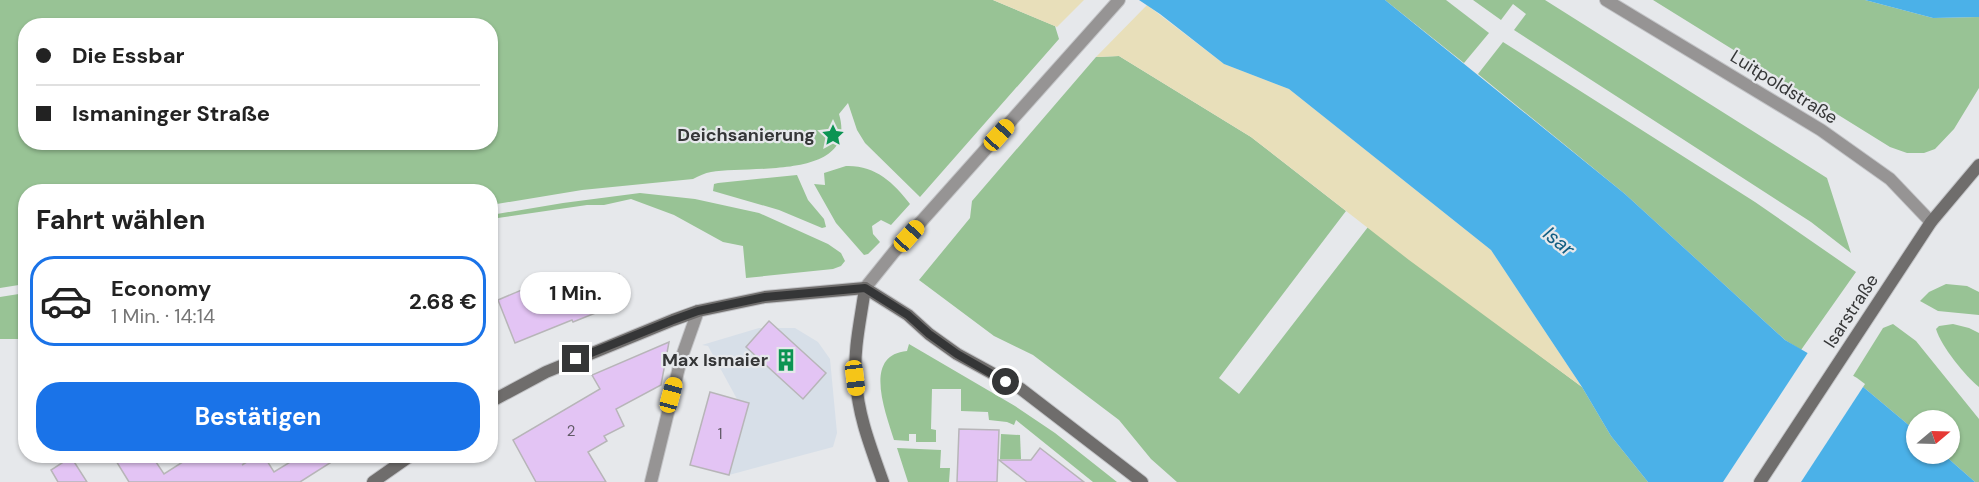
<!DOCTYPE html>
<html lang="de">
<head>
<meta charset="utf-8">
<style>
	:root { --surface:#fff; --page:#f2f2f2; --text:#222; --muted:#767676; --line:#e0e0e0; --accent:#1a73e8 }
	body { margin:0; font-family:"DM Sans",sans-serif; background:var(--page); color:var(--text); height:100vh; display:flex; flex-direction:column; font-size:22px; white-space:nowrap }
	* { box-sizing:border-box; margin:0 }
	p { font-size:20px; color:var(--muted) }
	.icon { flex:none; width:33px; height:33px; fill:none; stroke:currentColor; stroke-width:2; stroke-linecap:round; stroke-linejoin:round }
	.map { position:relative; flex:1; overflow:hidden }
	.side { position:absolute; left:18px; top:184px; width:480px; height:279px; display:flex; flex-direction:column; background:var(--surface); border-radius:24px; box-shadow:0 2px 4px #0004 }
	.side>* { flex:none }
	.hud { position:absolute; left:18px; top:18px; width:480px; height:132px; border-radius:24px; box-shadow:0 2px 4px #0004; display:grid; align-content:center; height:132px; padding:0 18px; background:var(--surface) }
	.needle { width:39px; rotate:71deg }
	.buttons { position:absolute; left:1906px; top:410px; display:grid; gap:12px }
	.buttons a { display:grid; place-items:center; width:54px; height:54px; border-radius:50%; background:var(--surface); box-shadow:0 2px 4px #0004; font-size:30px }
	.end { position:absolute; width:27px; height:27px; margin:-14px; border:8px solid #353637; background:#fff; box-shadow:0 0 0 3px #fff }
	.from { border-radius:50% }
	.bubble { position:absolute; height:42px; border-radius:21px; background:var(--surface); box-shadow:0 2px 4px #0004; font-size:20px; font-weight:700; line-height:42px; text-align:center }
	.car { position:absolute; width:18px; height:36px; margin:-18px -9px; border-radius:8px; box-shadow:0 0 4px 2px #0007; background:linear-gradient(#f5c518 24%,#345 0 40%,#f5c518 0 76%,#345 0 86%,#f5c518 0) }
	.hud b { display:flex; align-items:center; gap:21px; height:57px; font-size:22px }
	.hud b+b { border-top:2px solid var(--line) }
	.hud i { width:15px; height:15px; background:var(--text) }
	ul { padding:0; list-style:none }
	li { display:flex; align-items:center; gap:18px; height:90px; margin:0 12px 9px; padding:0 6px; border:3px solid transparent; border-radius:24px }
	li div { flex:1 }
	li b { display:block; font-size:22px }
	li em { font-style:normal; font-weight:700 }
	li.on { border-color:var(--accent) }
	li>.icon { width:54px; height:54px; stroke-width:1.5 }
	h2 { padding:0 18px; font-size:27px; line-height:72px }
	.primary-button { display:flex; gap:12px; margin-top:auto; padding:12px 18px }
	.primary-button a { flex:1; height:69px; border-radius:24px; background:var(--accent); color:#fff; font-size:24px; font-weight:700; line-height:69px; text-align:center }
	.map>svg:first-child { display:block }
</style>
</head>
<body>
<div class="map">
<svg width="1979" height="482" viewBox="0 0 1979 482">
	<rect width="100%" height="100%" fill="#e6e8eb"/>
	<!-- built -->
	<polygon fill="#d7dfe8" points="759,328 795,328 818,342 830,359 837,433 833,447 729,475 749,403 737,399 708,346 702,345"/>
	<!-- green -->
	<g fill="#98c395" fill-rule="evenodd">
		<path d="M0,0h993l62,26 4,13 -139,158 -55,-54 -8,-13 -9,-27 -9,11c20,67 -91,51 -128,58 -6,1 -12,4 -18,7l-111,11 -91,15 -1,-13h-464l-1,92 -25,4zM26,26h464v116h-464z"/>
		<polygon points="1385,0 1446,0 1489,33 1464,63"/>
		<polygon points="1473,0 1545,0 1827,178 1851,253 1811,222 1514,30 1526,14 1513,4 1501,20"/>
		<polygon points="1653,0 1865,0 1933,18 1979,17 1979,88 1954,129 1935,149 1924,153 1907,153 1890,147"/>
		<polygon points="1503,42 1755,202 1856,272 1801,350 1785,340 1625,194 1478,74"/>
		<polygon points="1119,56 1251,137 1346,211 1219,378 1239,394 1368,227 1582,387 1611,436 1648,482 1177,482 1151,459 1119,420 1033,355 994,336 919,280 970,218 972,201 1096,57"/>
		<path d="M846,166c29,-1 47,16 64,38l-19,21 -10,-5 -9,6 1,8 7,8 -12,12 -4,1 -28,-32 -22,-39 11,1 -1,-12z"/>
		<polygon points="797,175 808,200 824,219 826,227 822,228 779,210 713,191 714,184 718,183"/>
		<polygon points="640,193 695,199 759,213 828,244 841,253 845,261 841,266 833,269 746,278 743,246 723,242 674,215 631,199 604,205 587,205 491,219 491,215 563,203"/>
		<polygon points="1946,284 1967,286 1979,292 1979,315 1938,311 1920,301 1929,292"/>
		<polygon points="25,293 25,339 0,339 0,297"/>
		<polygon points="1893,324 1916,341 1979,419 1979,482 1975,482 1942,453 1950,453 1950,420 1917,420 1917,432 1856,381 1853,376 1883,328"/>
		<path d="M1953,324l16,4 10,5v54c-14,-11 -38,-41 -43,-58l3,-3z"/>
		<path d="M909,344l106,62 40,27 62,49h-24l-77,-62 -2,5 -7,-3 -18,-2 -1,-8 -27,-1v-22h-29l-1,40 5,1v12h-20v-8h-7v7l-15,-1c-8,-27 -32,-85 13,-89z"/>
		<polygon points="1001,434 1020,435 1021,459 1000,459"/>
		<polygon points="897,448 941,450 940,468 950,468 949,482 908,482"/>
	</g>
	<!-- sand -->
	<g fill="#e8dfba">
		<polygon points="993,0 1084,0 1057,27"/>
		<polygon points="1147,5 1224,64 1289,89 1491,250 1582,387 1409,260 1251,137 1119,56 1096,57"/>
	</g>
	<!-- water -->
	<g fill="#4bb1e8">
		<polygon points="1139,0 1385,0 1625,194 1785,340 1856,381 1917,432 1917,453 1942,453 1975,482 1648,482 1611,436 1582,387 1491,250 1289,89 1224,64 1160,14"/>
		<polygon points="1865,0 1979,0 1979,17 1933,18"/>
	</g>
	<!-- pier -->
	<polygon fill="#e6e8eb" points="1809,351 1857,378 1865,384 1801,482 1723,482"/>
	<!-- building -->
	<g fill="#e3c4f4" stroke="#b7b5b8" stroke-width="1.5">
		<polygon points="619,274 623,303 597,305 598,312 573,322 572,320 515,343 498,300 543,281 549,296 587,279"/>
		<polygon points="769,321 826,373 803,399 746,347"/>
		<polygon points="669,342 661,385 616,409 624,426 604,436 607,441 588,452 606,482 536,482 513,440 600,389 592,375"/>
		<polygon points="710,392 749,403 729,475 690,465"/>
		<polygon points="959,429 999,430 997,482 957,482"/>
		<polygon points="1040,448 1084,482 1027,482 999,460 1031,460"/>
		<polygon points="113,456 152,456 164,474 192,456 256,456 242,465 256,456 264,456 274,472 300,456 341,456 300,482 129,482"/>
		<polygon points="71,457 87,482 58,482 51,470"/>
	</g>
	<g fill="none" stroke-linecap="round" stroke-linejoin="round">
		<!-- street casing -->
		<g stroke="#c3c4c7" stroke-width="14">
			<g id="street">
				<polyline points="1606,0 1821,130 1890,179 1931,222"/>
				<polyline points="865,288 894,252 1119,0"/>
				<polyline points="651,482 681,359 698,311"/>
			</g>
		</g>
		<!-- secondary casing -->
		<g stroke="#c3c4c7" stroke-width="14">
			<g id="secondary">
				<path d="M865,288c-4,30 -12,62 -9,92 2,36 15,68 27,102"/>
				<polyline points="490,402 546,372 673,320 698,311 765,297 865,288 908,315 929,334 957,354 1021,389 1142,482"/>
				<polyline points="373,482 410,456"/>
				<polyline points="1760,482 1931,222 1979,165"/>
			</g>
		</g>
		<!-- street -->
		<use href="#street" stroke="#969494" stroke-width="12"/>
		<!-- secondary -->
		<use href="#secondary" stroke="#6f6d6c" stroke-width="12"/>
	</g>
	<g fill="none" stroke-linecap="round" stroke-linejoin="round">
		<!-- route -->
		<polyline stroke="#353637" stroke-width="8" points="576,359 673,320 698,311 765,297 865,288 908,315 929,334 957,354 1006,382"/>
	</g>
	<!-- icons -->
	<defs>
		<g id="sight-bare" transform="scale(1.8)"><path d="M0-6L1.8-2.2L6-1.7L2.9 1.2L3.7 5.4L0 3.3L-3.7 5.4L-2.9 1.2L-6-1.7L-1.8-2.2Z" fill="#0c9453" stroke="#e6e8eb" stroke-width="2.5" paint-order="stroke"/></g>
		<g id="building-bare" transform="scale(1.8)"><path d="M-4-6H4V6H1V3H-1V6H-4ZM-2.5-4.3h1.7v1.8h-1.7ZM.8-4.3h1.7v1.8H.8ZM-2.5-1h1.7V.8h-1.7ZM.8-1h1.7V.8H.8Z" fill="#0c9453" stroke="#e6e8eb" stroke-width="2.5" paint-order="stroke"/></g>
	</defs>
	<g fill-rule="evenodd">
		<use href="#sight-bare" x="833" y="135"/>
		<use href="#building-bare" x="786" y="360"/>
	</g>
	<g text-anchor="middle" stroke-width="4.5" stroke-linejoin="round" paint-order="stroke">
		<!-- number labels -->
		<g font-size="15" fill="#605a66">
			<text x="571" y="436">2</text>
			<text x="720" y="439">1</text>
		</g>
		<!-- street labels -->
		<g font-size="18" fill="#353637" stroke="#e6e8eb">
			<text transform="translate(1784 87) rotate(32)" y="6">Luitpoldstraße</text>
			<text transform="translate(1851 311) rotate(-57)" y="6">Isarstraße</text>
		</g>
		<!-- poi labels -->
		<g font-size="18" font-weight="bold" fill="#353637" stroke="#e6e8eb" text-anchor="end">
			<text x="815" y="141">Deichsanierung</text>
			<text x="768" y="366">Max Ismaier</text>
		</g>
		<!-- water labels -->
		<g font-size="20" font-style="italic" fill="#115e83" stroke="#e6e8eb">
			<text transform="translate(1559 241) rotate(39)" y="7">Isar</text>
		</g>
	</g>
</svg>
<div class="buttons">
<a><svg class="needle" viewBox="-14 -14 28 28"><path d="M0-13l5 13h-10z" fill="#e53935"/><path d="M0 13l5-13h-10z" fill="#767676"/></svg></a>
</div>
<i class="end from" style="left:1006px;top:382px"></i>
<i class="end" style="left:576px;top:359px"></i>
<div class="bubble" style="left:520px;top:272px;width:111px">1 Min.</div>
<i class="car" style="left:999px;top:135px;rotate:42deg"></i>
<i class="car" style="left:909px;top:236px;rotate:42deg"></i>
<i class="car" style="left:855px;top:378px;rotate:173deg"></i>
<i class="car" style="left:671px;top:395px;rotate:15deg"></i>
<div class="hud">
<b><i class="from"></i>Die Essbar</b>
<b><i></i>Ismaninger Straße</b>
</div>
<section class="side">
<h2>Fahrt wählen</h2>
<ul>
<li class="on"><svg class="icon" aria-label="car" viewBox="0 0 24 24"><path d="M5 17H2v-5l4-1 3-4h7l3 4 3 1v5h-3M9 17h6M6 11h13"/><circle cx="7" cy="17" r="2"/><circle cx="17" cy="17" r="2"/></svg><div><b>Economy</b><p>1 Min. · 14:14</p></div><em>2.68 €</em></li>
</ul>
<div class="primary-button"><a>Bestätigen</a></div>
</section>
</div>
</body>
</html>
